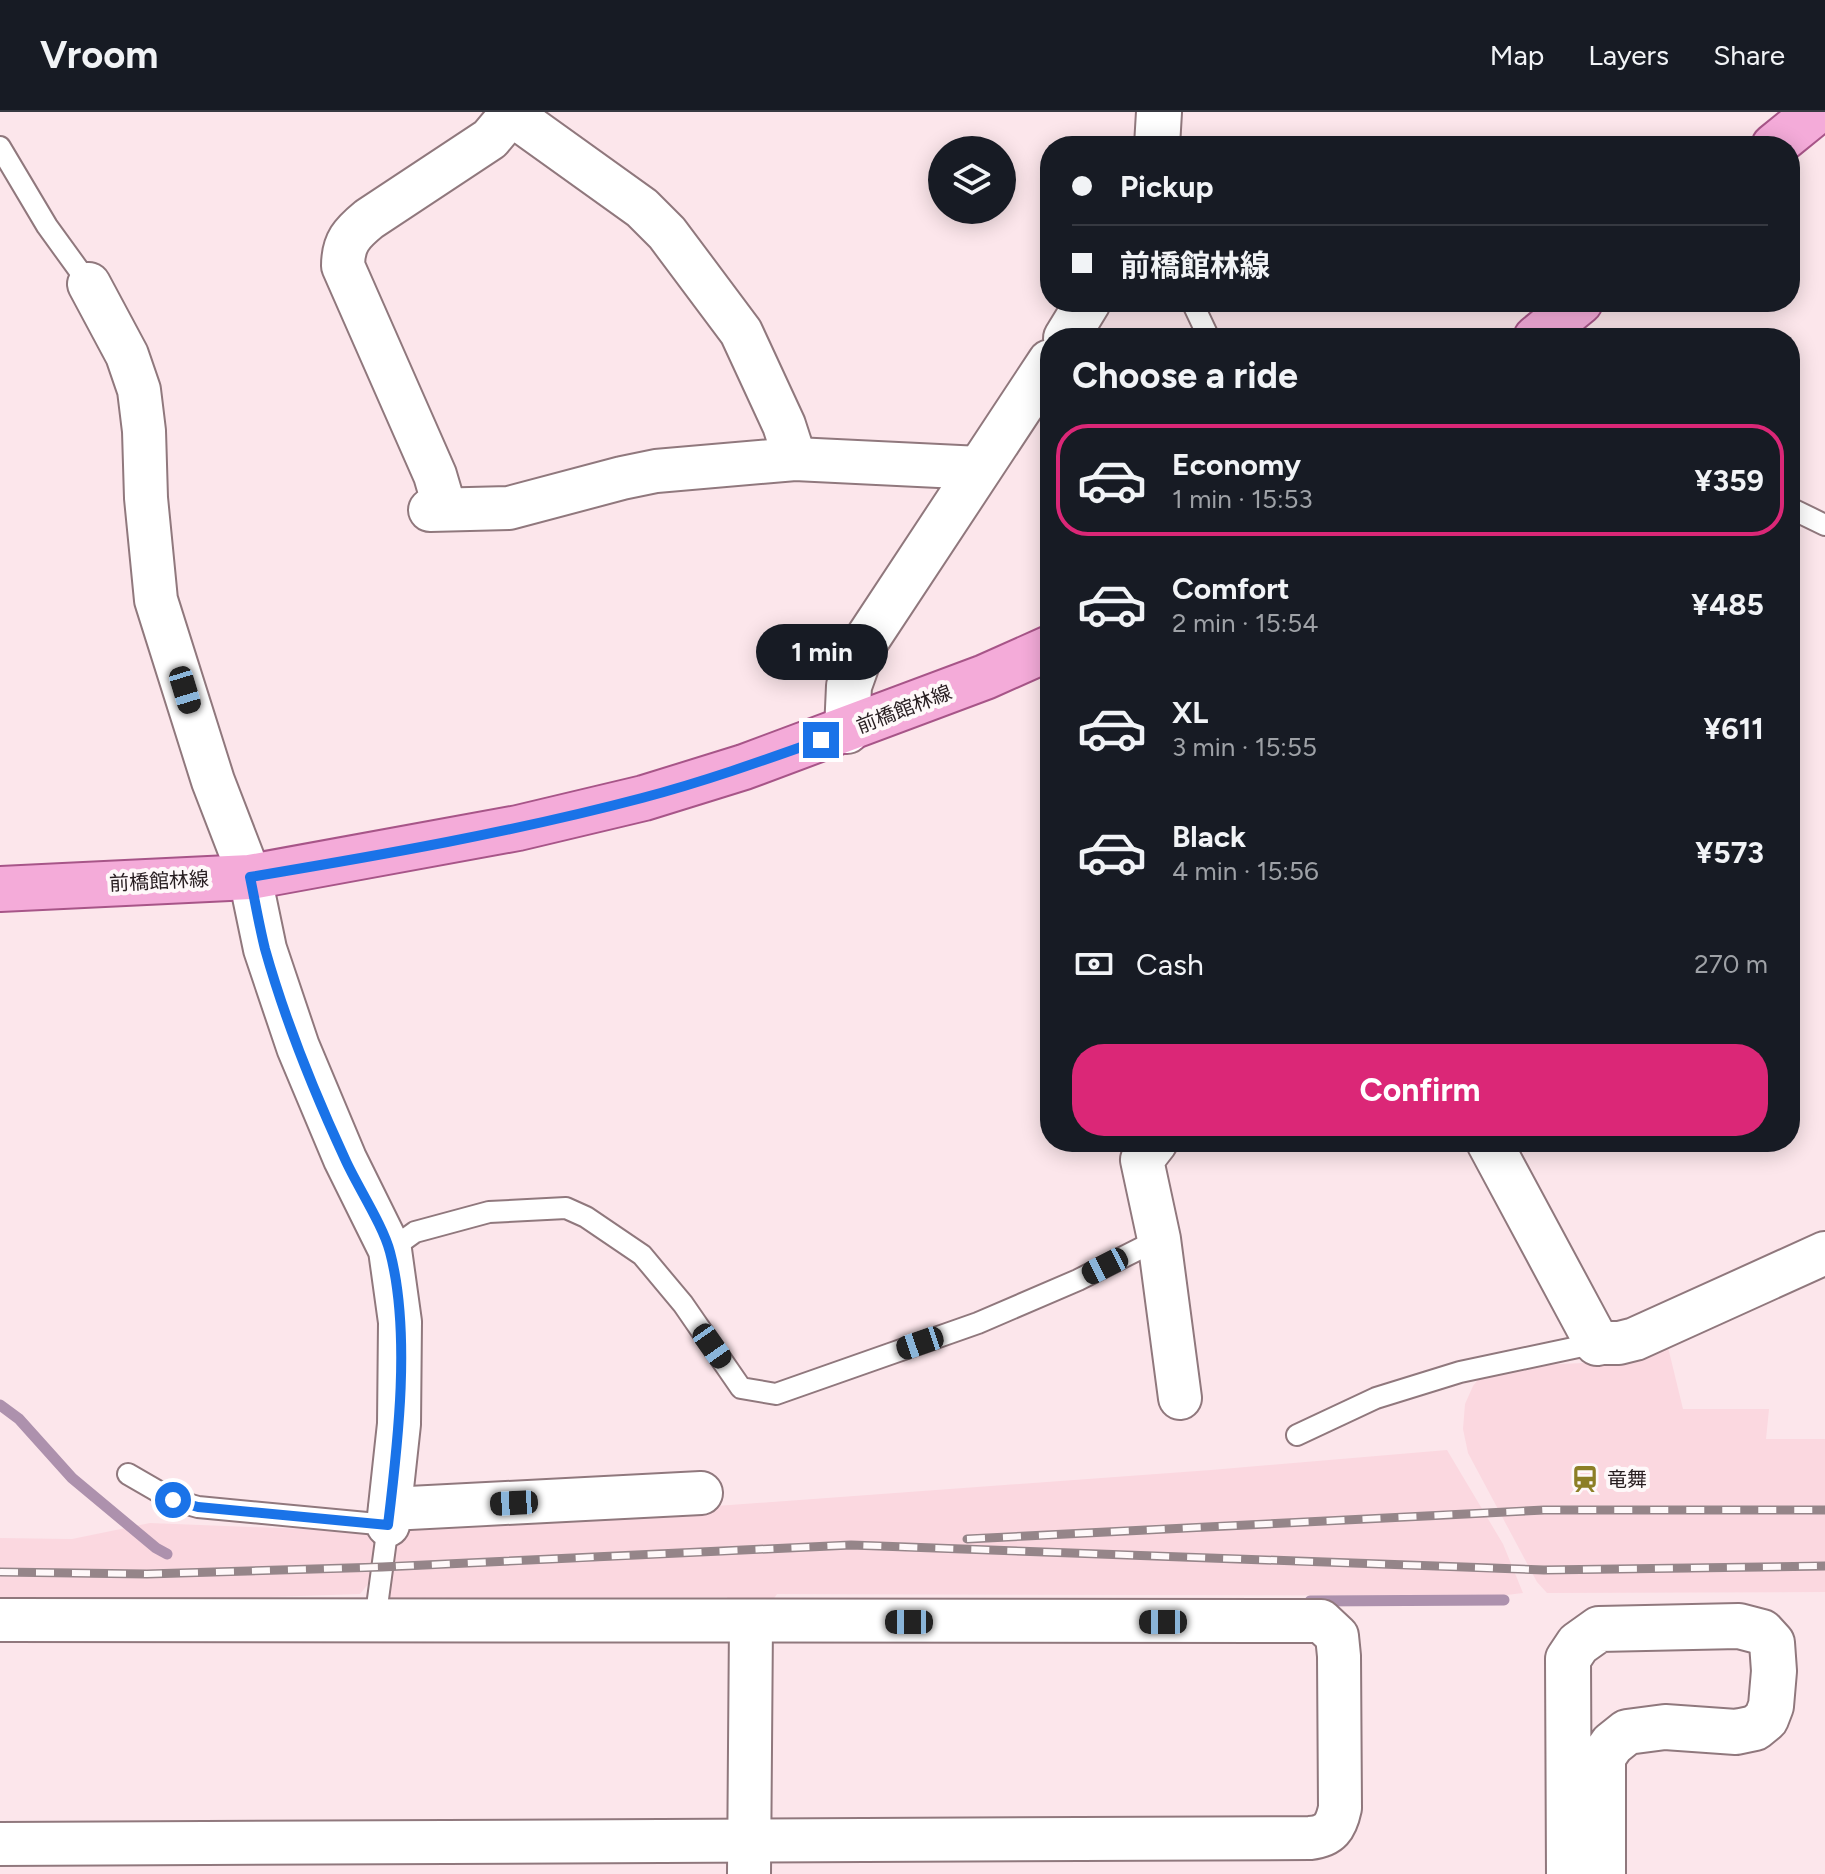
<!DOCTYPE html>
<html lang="en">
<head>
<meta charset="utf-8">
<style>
	:root { --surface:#171b24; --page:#20242c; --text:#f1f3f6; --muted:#9ea1a6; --line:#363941; --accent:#db2777 }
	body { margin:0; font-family:Figtree,"Noto Sans JP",sans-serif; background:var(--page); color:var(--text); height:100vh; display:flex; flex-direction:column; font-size:30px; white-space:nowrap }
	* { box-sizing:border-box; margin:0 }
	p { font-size:26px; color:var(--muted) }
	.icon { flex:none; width:44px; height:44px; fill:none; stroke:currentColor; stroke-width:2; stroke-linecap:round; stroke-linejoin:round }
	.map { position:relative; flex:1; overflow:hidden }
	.drawer { position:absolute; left:1040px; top:216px; width:760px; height:824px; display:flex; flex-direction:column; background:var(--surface); border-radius:32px; box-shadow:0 4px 20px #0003 }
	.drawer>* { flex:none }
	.guide { position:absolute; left:1040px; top:24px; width:760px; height:176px; border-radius:32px; box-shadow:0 4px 20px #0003; display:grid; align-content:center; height:176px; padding:0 32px; background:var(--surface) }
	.controls { position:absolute; left:928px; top:24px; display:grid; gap:16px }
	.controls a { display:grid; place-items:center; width:88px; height:88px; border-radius:50%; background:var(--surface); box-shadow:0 4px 20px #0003; font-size:40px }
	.end { position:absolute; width:36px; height:36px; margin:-18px; border:10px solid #1a73e8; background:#fff; box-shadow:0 0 0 4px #fff }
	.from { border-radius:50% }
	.bubble { position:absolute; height:56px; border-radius:28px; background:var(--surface); box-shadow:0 4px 20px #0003; font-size:26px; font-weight:700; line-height:56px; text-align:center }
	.car { position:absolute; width:24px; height:48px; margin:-24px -12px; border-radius:10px; box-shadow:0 0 6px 2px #0007; background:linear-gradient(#222 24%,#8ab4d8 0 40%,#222 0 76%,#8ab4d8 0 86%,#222 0) }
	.guide b { display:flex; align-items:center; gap:28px; height:76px; font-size:30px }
	.guide b+b { border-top:2px solid var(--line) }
	.guide i { width:20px; height:20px; background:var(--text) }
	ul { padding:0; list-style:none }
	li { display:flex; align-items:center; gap:24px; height:112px; margin:0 16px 12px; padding:0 16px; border:4px solid transparent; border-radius:32px }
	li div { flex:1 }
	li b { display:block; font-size:30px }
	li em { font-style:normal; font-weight:700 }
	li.on { border-color:var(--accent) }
	li>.icon { width:72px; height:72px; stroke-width:1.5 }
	h2 { padding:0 32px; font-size:36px; line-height:96px }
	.pay { display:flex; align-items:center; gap:20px; height:88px; padding:0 32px; font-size:30px }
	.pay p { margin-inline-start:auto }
	.action { display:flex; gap:16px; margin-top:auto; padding:16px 32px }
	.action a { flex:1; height:92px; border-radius:32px; background:var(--accent); color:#fff; font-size:32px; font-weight:700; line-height:92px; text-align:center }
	header { display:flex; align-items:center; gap:48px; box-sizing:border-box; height:112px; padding:0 40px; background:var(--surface); border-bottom:2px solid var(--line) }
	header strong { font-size:38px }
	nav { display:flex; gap:44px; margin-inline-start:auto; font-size:28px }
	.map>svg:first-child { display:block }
</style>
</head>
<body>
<header>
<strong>Vroom</strong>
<nav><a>Map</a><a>Layers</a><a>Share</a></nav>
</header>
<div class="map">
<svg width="1825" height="1762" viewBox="0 0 1825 1762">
	<rect width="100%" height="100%" fill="#fce6eb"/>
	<!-- built -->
	<g fill="#fbd8e0">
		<polygon points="1666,1227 1683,1297 1769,1297 1766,1327 1825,1327 1825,1480 1547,1481 1537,1470 1468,1341 1463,1317 1465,1292 1473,1274 1480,1265 1538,1253 1606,1250"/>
		<polygon points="1447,1338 1503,1432 1523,1481 1498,1484 777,1482 768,1495 731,1496 727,1485 390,1486 388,1466 396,1411 484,1411 1211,1358"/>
		<polygon points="150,1411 377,1420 374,1465 360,1482 147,1489 0,1488 0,1426 72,1427"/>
	</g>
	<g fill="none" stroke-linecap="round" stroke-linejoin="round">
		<!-- stream -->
		<g stroke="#ad91ad" stroke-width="11">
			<polyline points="0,1293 19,1307 72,1366 156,1436 167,1442"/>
			<polyline points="1310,1489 1504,1488"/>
		</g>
		<!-- lane casing -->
		<g stroke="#90787d" stroke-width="24">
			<g id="lane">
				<polyline points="0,35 47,114 89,172"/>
				<polyline points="1192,190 1209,226"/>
				<polyline points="1790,396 1825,413"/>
				<polyline points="390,1138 415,1120 489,1100 566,1096 586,1105 642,1143 683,1192 741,1276 776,1282 978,1211 1078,1168 1159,1127"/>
				<polyline points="1297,1323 1376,1286 1460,1260 1597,1231"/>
				<polyline points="128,1362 173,1388 198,1395 388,1413 375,1509"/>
			</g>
		</g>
		<!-- street casing -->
		<g stroke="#90787d" stroke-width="46">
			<g id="street">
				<polyline points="89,172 127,243 139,278 144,319 146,386 156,488 213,669 250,765 265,837 298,935 345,1047 390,1138 400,1210 399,1312 388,1413"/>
				<path d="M445,397l-10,-34 -92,-209c0,-24 9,-33 26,-47l121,-80 21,-25 131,94 25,25 74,99 43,93 11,34"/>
				<polyline points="430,398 509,396 622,366 656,359 795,347 980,356"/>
				<polyline points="1156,1030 1142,1048 1159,1127 1180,1286"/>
				<polyline points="1597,1231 1619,1231 1635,1227 1825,1141"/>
				<polyline points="390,1397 701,1381"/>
				<path d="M0,1508l1321,1 16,15 2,20 1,152c-4,19 -10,28 -30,30l-1310,6"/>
				<polyline points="749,1762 751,1510"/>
			</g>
		</g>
		<!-- secondary casing -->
		<g stroke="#90787d" stroke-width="48">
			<g id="secondary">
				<polyline points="1157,34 1159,0"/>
				<polyline points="1066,226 1088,190"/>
				<polyline points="847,619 849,574 864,532 1050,250"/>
				<polyline points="1489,1030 1597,1231"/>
				<polyline points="1569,1762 1568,1547 1578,1532 1599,1517 1739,1514 1762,1520 1772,1531 1774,1559 1771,1594 1766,1607 1755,1616 1736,1620 1665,1615 1627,1620 1612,1632 1603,1645 1603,1762"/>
			</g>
		</g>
		<!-- primary casing -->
		<g stroke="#a75588" stroke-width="48">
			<g id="primary">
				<polyline points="1774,34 1816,0"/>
				<polyline points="1536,226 1580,190"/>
				<polyline points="0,777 250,765 518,716 644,686 744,655 985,565 1050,536"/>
			</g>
		</g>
		<!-- lane -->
		<use href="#lane" stroke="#fff" stroke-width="20"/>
		<!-- street -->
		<use href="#street" stroke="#fff" stroke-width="42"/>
		<!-- secondary -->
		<use href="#secondary" stroke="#fff" stroke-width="44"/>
		<!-- primary -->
		<use href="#primary" stroke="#f4abd9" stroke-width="44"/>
		<!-- rail casing -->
		<g stroke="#958589" stroke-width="9">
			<g id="rail">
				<polyline points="967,1427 1544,1398 1825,1398"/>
				<polyline points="0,1460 147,1462 382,1455 851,1433 1544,1458 1825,1454"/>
			</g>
		</g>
		<!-- rail -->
		<use href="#rail" stroke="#fef8f9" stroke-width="6" stroke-dasharray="18" stroke-linecap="butt"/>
	</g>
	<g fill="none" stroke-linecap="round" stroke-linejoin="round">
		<!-- route -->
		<path stroke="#1a73e8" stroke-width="10" d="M173,1388l25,7 190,18c10,-82 23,-193 2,-273 -7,-27 -33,-66 -45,-93 -31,-67 -60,-139 -80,-210 -6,-24 -10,-48 -15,-72 132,-22 263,-45 392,-79 61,-16 120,-37 179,-58"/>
	</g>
	<!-- icons -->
	<defs>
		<g id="station-bare" transform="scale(2.16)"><path d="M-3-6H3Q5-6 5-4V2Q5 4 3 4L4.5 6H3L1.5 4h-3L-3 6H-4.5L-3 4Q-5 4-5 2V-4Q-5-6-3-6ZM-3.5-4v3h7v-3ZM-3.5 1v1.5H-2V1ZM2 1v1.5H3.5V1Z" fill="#8c7f26" stroke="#fef8f9" stroke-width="2.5" paint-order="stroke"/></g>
	</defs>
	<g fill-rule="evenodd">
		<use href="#station-bare" x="1585" y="1367"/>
	</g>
	<g text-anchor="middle" stroke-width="8" stroke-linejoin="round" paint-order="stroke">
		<!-- street labels -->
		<g font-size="20" fill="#271d20" stroke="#fef8f9">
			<text transform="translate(904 597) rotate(-21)" y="7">前橋館林線</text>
			<text transform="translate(159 769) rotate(-3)" y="7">前橋館林線</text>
		</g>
		<!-- poi labels -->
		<g font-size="20" fill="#271d20" stroke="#fef8f9" text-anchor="start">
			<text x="1607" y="1374">竜舞</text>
		</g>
	</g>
</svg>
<div class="controls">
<a><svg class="icon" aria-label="layers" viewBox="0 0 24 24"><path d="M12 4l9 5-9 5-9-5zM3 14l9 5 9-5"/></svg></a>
</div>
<i class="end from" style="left:173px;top:1388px"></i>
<i class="end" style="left:821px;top:628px"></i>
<div class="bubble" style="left:756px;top:512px;width:132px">1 min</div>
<i class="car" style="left:185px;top:578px;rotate:163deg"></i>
<i class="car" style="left:1105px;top:1154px;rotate:243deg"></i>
<i class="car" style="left:920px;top:1231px;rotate:251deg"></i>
<i class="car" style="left:712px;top:1234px;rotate:145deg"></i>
<i class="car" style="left:514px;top:1391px;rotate:267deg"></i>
<i class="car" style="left:909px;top:1510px;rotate:270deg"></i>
<i class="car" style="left:1163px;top:1510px;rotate:270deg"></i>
<div class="guide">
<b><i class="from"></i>Pickup</b>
<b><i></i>前橋館林線</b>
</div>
<section class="drawer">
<h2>Choose a ride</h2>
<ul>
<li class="on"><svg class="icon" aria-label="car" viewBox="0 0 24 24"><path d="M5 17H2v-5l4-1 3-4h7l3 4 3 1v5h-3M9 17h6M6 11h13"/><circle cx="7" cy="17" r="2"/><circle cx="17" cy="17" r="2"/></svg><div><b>Economy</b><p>1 min · 15:53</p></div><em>¥359</em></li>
<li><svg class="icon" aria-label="car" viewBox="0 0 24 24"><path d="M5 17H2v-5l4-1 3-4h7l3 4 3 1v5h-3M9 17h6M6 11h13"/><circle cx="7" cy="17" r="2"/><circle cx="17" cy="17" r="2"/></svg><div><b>Comfort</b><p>2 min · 15:54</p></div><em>¥485</em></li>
<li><svg class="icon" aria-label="car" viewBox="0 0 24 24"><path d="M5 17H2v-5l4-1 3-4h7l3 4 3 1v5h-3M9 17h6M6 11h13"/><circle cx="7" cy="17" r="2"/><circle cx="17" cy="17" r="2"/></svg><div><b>XL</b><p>3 min · 15:55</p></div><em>¥611</em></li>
<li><svg class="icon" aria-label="car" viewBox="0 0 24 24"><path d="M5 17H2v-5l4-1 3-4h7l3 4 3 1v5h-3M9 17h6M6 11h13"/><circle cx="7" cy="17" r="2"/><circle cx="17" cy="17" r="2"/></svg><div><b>Black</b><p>4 min · 15:56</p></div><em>¥573</em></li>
</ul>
<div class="pay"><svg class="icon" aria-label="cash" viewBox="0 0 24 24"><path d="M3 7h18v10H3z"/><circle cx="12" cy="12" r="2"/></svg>Cash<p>270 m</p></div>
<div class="action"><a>Confirm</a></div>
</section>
</div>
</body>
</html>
